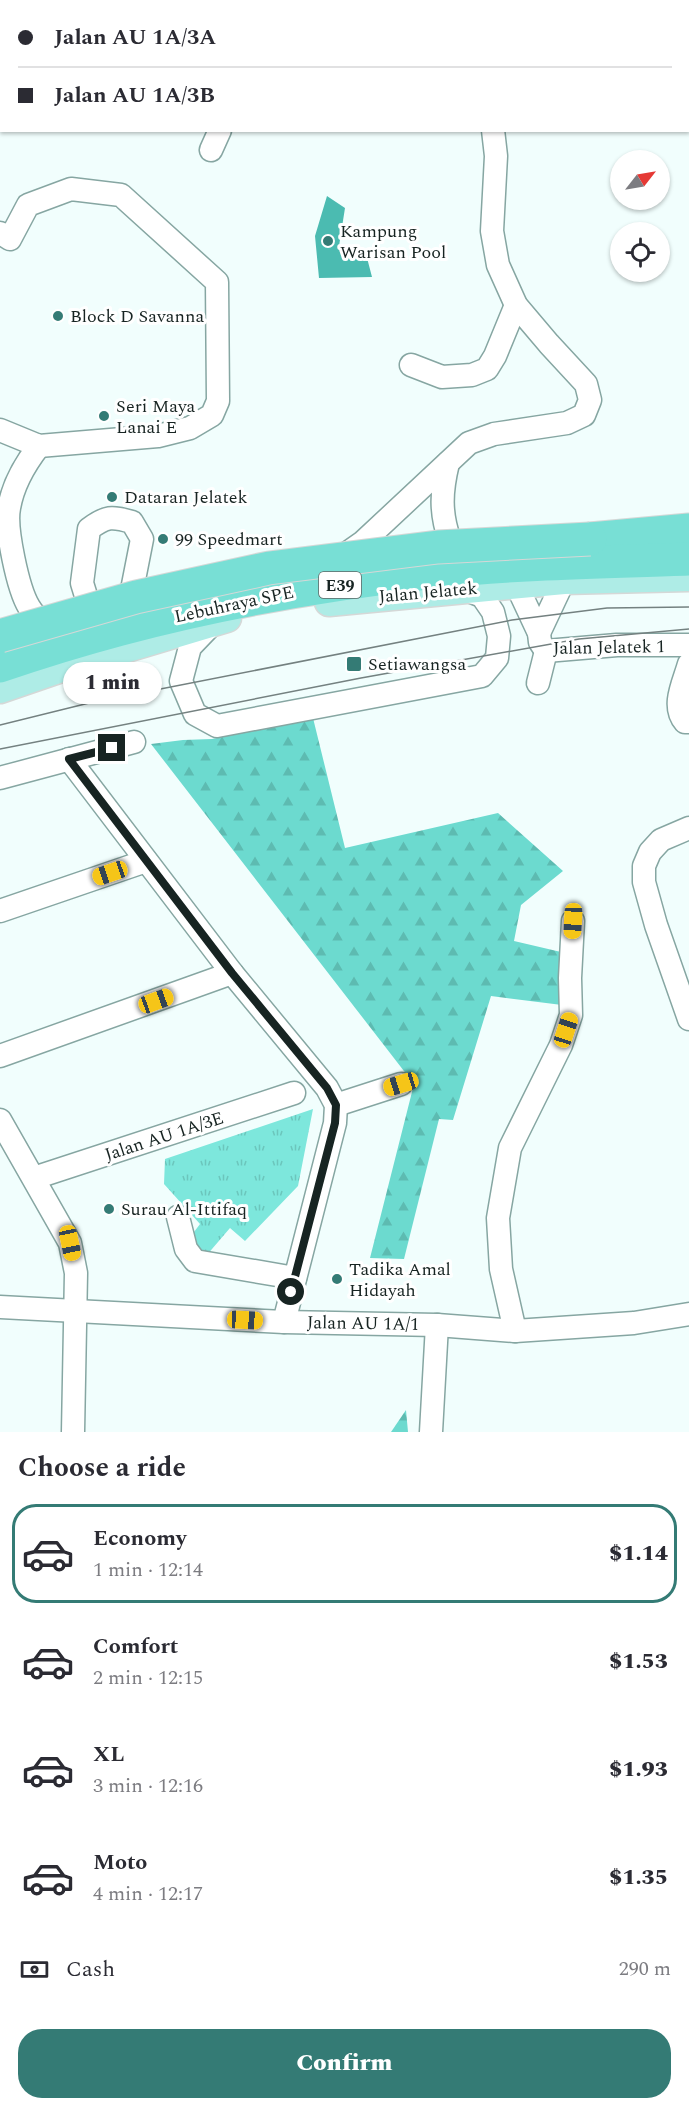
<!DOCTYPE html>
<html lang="en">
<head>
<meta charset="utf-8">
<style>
	:root { --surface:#fff; --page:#f2f2f3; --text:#2b2b33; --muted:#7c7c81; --line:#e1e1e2; --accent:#347b75 }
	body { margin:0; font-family:Spectral,serif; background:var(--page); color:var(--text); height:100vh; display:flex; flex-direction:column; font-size:22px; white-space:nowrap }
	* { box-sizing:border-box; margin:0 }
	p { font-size:20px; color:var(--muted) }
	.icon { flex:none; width:33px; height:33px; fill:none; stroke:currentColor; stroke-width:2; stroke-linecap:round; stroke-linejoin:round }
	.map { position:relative; height:1432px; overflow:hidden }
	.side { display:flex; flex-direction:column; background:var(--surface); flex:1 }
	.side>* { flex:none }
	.hud { position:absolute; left:0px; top:0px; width:690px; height:132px; box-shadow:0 2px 4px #0004; display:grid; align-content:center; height:132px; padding:0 18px; background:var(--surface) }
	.needle { width:39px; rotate:59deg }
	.tools { position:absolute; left:610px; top:150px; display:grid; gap:12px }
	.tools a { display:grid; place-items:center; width:60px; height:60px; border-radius:50%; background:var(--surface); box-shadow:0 2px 4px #0004; font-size:30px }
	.end { position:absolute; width:27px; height:27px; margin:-14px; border:8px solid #172422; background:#fff; box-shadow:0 0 0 3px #fff }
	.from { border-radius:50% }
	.bubble { position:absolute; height:42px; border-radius:21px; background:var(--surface); box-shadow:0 2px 4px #0004; font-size:20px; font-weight:800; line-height:42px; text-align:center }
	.car { position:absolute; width:18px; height:36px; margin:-18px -9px; border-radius:8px; box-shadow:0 0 4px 2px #0007; background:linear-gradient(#f5c518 24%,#345 0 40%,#f5c518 0 76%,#345 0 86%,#f5c518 0) }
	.hud b { display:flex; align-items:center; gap:21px; height:57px; font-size:22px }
	.hud b+b { border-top:2px solid var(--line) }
	.hud i { width:15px; height:15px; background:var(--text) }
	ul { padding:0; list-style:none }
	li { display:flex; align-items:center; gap:18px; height:99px; margin:0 12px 9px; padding:0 6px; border:3px solid transparent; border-radius:24px }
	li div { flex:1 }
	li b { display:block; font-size:22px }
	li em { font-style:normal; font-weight:800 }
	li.selected { border-color:var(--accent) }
	li>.icon { width:54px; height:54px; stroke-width:1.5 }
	h2 { padding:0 18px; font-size:27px; line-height:72px }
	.pay { display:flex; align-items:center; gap:15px; height:66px; padding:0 18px; font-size:22px }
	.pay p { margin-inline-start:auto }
	.button { display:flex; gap:12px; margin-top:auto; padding:12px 18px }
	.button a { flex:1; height:69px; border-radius:24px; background:var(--accent); color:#fff; font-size:24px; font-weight:800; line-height:69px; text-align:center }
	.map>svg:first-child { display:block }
</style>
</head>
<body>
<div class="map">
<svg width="689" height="1432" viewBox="0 0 689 1432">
	<defs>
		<pattern id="forest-firs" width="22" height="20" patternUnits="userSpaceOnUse" patternTransform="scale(1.5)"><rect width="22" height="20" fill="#6cdacf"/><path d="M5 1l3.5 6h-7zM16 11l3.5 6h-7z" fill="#5dbbb1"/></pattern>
		<pattern id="park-tufts" width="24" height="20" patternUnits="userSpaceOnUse" patternTransform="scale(1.5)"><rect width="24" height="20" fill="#7de7dc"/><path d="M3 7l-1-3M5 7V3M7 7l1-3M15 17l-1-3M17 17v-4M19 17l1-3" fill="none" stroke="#6bc6bc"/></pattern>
	</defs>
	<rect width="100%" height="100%" fill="#f1fefd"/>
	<!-- forest -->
	<g fill="url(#forest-firs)">
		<polygon points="313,718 345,848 498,813 563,871 521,905 514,941 561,952 562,1005 491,996 453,1120 439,1119 404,1259 370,1258 414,1084 151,744 183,740 212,739"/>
		<polygon points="406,1410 408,1432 391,1432"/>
	</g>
	<!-- park -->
	<polygon fill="url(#park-tufts)" points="313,1109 298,1186 245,1241 230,1228 206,1256 188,1240 200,1224 164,1184 165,1159"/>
	<!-- water -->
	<polygon fill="#4bbbb1" points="327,196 345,208 339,246 366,254 372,277 319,278 315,236"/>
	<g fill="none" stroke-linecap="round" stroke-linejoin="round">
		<!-- minor casing -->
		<g stroke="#86a6a2" stroke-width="25">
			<g id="minor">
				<polyline points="94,0 97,2"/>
				<polyline points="333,0 336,2"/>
				<polyline points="282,2 283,0"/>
				<polyline points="211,150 220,130"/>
				<polyline points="0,233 10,239 28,205 71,189 121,195 217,282 218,401 212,415 190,428 158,436 39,446 0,430"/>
				<polyline points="411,365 442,377 472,375 487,369 495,356 516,305"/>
				<path d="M39,446c-14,18 -26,38 -30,62 -4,20 9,81 20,99 4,7 9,12 16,16"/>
				<path d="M448,463c-7,29 -8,50 2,78"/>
				<polyline points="343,556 363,542 469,443 494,434 567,423 584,415 590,400 586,384 549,344 516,305 498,265 492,231 496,156 493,130"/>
				<polyline points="516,584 539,633 540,642 546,651 617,645 689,645"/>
				<path d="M90,609l-8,-26 7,-54c17,-13 23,-13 43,-7l10,17 -12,61"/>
				<polyline points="214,622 190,647 181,681 195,714 217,726 482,676 497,658 499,636 493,612 482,596 464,589"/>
				<polyline points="539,633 564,580"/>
				<path d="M689,664c-5,18 -18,42 -4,58h4"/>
				<polyline points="538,683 546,651"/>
				<polyline points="69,759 232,973 327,1088 336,1105 335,1123 284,1322"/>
				<polyline points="0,778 134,742"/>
				<polyline points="689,828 661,840 650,852 644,866 644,882 656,925 689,1019"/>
				<polyline points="0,911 146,861"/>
				<polyline points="0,1056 232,973"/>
				<polyline points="336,1105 401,1084"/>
				<polyline points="0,1120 70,1243 76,1273 73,1432"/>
				<polyline points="34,1178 294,1093"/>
				<polyline points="178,1217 186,1249 195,1261 295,1278"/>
				<polyline points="0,1307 284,1322 437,1325 515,1331 634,1323 689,1314"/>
				<polyline points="515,1331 501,1269 498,1218 510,1148 561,1045 571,1015 570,978 573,921"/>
				<polyline points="431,1432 437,1325"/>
			</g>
		</g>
		<!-- major casing -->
		<g stroke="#d5d8d7" stroke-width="31">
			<g id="major">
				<polyline points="329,602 564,580 689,577"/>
				<polyline points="0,689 67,666 227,618"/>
			</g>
		</g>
		<!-- highway casing -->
		<g stroke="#d5d8d7" stroke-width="35">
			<g id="highway">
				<polyline points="590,539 689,530"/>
				<path d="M0,666c141,-49 286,-78 435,-94 84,-9 169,-10 254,-13"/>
			</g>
		</g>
		<!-- minor -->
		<use href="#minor" stroke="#fff" stroke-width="22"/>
		<!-- major -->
		<use href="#major" stroke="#aeece6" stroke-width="28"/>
		<!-- highway -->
		<use href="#highway" stroke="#78dfd5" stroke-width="33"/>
		<!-- tram -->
		<g stroke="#748180" stroke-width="1.5">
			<polyline points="0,725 89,703 512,620 607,608 689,607"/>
			<polyline points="0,749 361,678 579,639 689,629"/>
		</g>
		<!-- highway-bridge casing -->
		<g stroke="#d5d8d7" stroke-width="35" stroke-linecap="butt">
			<polyline id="highway-bridge" points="0,636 136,597 269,568 438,547 590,539"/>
		</g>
		<!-- highway-bridge -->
		<use href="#highway-bridge" stroke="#78dfd5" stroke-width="33"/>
	</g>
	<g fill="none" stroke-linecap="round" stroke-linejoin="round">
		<!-- route -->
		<polyline stroke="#172422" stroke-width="8" points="112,748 69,759 232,973 327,1088 336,1105 335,1123 291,1292"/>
	</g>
	<!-- markers -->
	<g fill="#347b75" stroke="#fff" stroke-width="2">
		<circle cx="328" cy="241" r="6"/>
		<circle cx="58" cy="316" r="6"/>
		<circle cx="104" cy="416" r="6"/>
		<circle cx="112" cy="497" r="6"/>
		<circle cx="163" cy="539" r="6"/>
		<rect x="346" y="656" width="16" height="16" rx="3"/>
		<circle cx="109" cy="1209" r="6"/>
		<circle cx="337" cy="1279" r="6"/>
	</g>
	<g text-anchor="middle" stroke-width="6" stroke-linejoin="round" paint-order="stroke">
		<!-- shield labels -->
		<rect fill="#fff" stroke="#5d6664" stroke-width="1.5" x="319" y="572" width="42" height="26" rx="4.5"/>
		<g font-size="16" font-weight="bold" fill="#172422">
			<text x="340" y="591">E39</text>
		</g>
		<!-- poi labels -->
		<g font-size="18" fill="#172422" stroke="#fff" text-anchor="start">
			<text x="340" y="237">Kampung<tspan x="340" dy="21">Warisan Pool</tspan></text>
			<text x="70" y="322">Block D Savanna</text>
			<text x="116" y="412">Seri Maya<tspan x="116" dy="21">Lanai E</tspan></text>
			<text x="124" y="503">Dataran Jelatek</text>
			<text x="175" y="545">99 Speedmart</text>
			<text x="368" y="670">Setiawangsa</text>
			<text x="121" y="1215">Surau Al-Ittifaq</text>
			<text x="349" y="1275">Tadika Amal<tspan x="349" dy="21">Hidayah</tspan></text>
		</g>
		<!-- street labels -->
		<g font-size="18" fill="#172422" stroke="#fff">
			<text transform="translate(428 592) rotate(-5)" y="6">Jalan Jelatek</text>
			<text transform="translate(234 604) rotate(-12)" y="6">Lebuhraya SPE</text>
			<text transform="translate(609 647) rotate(-1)" y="6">Jalan Jelatek 1</text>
			<text transform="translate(164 1136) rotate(-18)" y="6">Jalan AU 1A/3E</text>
			<text transform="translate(363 1323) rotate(1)" y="6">Jalan AU 1A/1</text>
		</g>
	</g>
</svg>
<div class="tools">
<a><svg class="needle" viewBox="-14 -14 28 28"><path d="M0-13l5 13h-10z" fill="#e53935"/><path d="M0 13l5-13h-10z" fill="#7c7c81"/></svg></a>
<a><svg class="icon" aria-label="locate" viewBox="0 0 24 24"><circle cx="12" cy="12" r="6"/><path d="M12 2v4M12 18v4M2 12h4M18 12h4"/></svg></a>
</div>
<i class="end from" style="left:291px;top:1292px"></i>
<i class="end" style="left:112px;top:748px"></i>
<div class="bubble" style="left:63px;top:662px;width:99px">1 min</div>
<i class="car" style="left:110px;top:873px;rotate:251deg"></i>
<i class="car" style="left:573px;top:921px;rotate:183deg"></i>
<i class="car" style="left:156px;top:1001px;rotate:70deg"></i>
<i class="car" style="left:566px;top:1030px;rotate:18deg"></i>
<i class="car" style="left:401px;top:1084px;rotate:253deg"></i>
<i class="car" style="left:70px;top:1243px;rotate:168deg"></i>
<i class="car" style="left:245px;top:1320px;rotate:93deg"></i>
<div class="hud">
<b><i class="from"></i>Jalan AU 1A/3A</b>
<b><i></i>Jalan AU 1A/3B</b>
</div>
</div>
<section class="side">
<h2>Choose a ride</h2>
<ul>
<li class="selected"><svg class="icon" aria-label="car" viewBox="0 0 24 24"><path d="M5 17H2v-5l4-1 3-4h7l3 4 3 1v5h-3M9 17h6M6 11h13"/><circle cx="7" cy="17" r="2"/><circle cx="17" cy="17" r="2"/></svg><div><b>Economy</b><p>1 min · 12:14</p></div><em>$1.14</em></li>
<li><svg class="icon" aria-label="car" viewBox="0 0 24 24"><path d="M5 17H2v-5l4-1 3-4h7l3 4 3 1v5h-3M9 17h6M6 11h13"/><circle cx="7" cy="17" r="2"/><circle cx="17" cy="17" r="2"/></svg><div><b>Comfort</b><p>2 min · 12:15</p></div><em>$1.53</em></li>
<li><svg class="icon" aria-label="car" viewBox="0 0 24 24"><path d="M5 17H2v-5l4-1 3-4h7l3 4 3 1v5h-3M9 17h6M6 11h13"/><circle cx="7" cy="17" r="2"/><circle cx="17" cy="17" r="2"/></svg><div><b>XL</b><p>3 min · 12:16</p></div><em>$1.93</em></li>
<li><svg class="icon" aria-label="car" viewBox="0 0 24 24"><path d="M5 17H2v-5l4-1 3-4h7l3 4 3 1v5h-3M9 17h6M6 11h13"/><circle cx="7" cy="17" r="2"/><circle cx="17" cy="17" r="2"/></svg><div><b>Moto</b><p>4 min · 12:17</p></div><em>$1.35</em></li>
</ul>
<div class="pay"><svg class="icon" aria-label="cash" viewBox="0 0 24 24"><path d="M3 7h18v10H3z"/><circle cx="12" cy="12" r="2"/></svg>Cash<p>290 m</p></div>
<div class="button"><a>Confirm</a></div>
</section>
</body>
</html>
